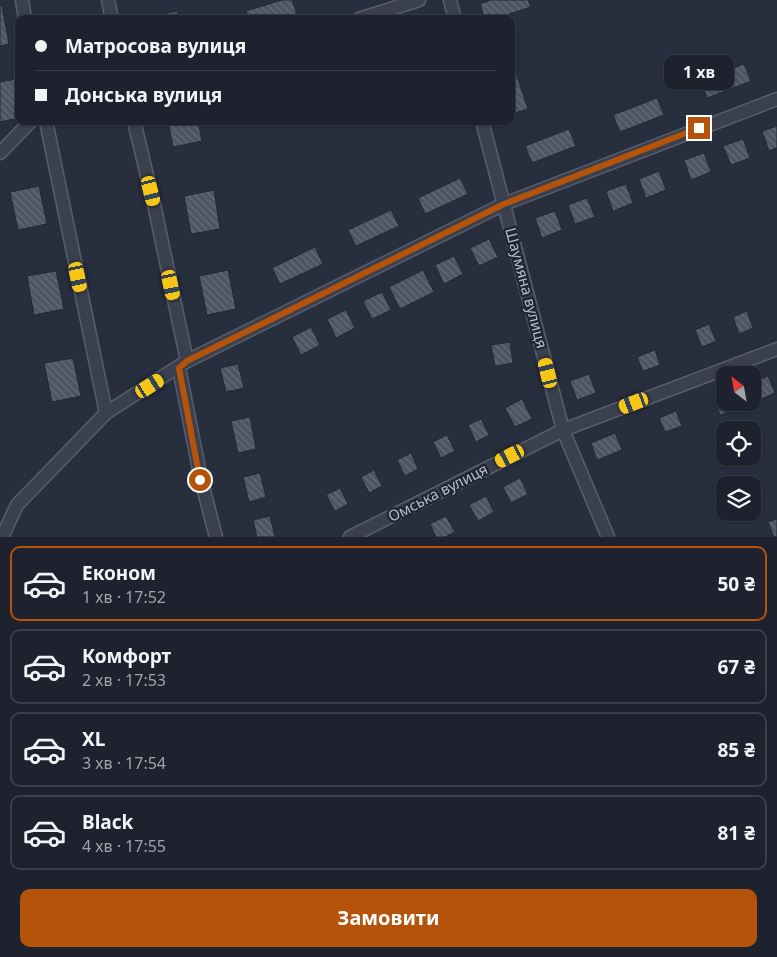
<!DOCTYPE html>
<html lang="uk">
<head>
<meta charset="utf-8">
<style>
	:root { --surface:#1d222e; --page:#252a36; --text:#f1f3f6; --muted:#a0a4aa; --line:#3b3f4a; --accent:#b45309 }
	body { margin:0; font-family:"Noto Sans",sans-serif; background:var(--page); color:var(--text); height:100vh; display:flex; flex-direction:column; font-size:19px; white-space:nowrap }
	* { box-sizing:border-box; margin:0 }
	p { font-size:16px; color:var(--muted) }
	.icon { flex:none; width:28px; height:28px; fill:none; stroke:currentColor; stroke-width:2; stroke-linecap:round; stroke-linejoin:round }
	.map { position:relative; height:537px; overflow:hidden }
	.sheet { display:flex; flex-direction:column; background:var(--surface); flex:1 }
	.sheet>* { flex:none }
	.hud { position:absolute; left:15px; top:15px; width:500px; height:110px; border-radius:10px; box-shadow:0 1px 4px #0004,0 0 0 1px var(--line); display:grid; align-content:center; height:110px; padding:0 20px; background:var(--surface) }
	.needle { width:32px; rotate:329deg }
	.tools { position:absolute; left:716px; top:366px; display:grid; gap:10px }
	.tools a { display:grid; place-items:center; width:45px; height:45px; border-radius:10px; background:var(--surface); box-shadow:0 1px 4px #0004,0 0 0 1px var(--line); font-size:25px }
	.end { position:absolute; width:22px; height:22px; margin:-11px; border:6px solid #b45309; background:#fff; box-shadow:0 0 0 2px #fff }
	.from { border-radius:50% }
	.bubble { position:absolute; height:35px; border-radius:10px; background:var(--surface); box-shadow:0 1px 4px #0004,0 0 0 1px var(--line); font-size:16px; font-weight:700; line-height:35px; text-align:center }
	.car { position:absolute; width:15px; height:30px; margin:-15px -8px; border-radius:6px; box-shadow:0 0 4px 1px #0007; background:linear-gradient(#f5c518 24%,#345 0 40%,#f5c518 0 76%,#345 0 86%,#f5c518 0) }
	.hud b { display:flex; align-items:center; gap:18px; height:48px; font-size:19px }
	.hud b+b { border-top:1px solid var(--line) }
	.hud i { width:12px; height:12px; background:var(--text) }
	ul { padding:9px 0 0; list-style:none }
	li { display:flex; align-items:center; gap:15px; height:75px; margin:0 10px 8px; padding:0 10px; border:2px solid var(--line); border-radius:10px }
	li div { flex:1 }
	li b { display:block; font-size:19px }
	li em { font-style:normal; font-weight:700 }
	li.on { border-color:var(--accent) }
	li>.icon { width:45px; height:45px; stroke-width:1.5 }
	.cta { display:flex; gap:10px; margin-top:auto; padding:10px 20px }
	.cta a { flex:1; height:58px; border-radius:10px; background:var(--accent); color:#fff; font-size:20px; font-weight:700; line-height:58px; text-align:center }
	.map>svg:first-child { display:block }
</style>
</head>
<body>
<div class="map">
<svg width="777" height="537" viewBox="0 0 777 537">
	<defs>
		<pattern id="building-back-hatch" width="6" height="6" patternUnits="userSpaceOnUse" patternTransform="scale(1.25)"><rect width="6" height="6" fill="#4d5565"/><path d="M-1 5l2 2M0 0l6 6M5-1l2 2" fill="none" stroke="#646c7a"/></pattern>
	</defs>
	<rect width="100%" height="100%" fill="#272e3d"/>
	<!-- building -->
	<g fill="url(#building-back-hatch)" stroke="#212734">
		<polygon points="282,0 292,0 297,15 284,19 248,19 246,11"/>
		<polygon points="491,0 528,0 531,7 494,19 485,19 480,4"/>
		<polygon points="0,6 2,6 9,44 0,46"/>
		<polygon points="177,11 179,19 149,19 148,17"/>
		<polygon points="513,64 528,109 511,114 511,65"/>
		<polygon points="744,64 751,81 707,98 700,81"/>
		<polygon points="16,79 19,92 19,118 0,122 0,82"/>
		<polygon points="657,98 664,115 620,132 613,115"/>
		<polygon points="168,121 198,121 202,141 173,147"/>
		<polygon points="777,126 777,148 769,151 762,131"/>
		<polygon points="569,129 576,146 532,163 525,146"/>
		<polygon points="743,139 750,158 731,165 723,146"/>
		<polygon points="704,153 711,172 691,180 684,160"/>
		<polygon points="659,171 666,190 646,198 639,179"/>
		<polygon points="460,178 468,194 425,214 418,198"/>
		<polygon points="626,184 633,203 613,211 606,191"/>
		<polygon points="39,186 47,224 18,230 10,192"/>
		<polygon points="214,190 220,229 191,234 184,196"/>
		<polygon points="587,198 595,217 575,224 568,205"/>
		<polygon points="391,210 399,226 356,246 348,230"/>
		<polygon points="555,211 562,230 542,238 535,218"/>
		<polygon points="489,239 498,257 479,266 470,248"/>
		<polygon points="315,247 323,264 280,284 272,268"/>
		<polygon points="454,256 463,274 444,284 435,265"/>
		<polygon points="228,270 236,309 207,315 199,276"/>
		<polygon points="423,270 434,292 400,309 389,287"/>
		<polygon points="56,271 64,309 34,315 27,276"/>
		<polygon points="382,292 391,310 372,319 363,301"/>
		<polygon points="346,310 355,328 336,338 327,319"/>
		<polygon points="747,311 753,328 739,334 733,317"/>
		<polygon points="709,324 716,341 702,347 695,330"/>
		<polygon points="311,327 320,345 301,355 292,337"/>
		<polygon points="510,342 513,363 495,366 491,345"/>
		<polygon points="655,350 660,365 643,371 637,357"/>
		<polygon points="73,358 81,396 52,402 44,363"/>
		<polygon points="238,364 244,388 226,392 220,368"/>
		<polygon points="589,374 596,393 577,400 570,381"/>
		<polygon points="768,376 775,393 761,399 754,382"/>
		<polygon points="725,397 725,402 735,402 737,409 720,415 715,401"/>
		<polygon points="522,399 532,419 515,427 505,408"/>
		<polygon points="676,411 682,426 665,432 659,418"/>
		<polygon points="250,417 256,449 238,453 231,421"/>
		<polygon points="481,419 489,435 476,442 468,425"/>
		<polygon points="615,433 622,450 597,460 591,443"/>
		<polygon points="447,435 455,451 441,458 433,442"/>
		<polygon points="411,453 418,469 405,476 397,460"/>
		<polygon points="374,470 382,486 369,493 361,477"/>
		<polygon points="260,473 266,497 249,502 243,477"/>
		<polygon points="520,478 528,494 511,503 503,487"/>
		<polygon points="340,488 348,504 335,511 326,495"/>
		<polygon points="486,496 494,512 478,521 469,505"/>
		<polygon points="270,516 275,537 257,537 253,520"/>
		<polygon points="446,516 455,532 445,537 436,537 430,524"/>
		<polygon points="777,519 777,537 774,537 768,522"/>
	</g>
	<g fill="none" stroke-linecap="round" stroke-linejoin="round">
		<!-- street casing -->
		<g stroke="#585e6b" stroke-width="15">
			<g id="street">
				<polyline points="22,0 25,19"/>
				<polyline points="108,0 112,19"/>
				<polyline points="450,0 455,19"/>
				<polyline points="359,19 419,0"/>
				<polyline points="46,121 106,413"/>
				<polyline points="134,121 155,209 187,361"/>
				<polyline points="482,121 563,430 608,537"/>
				<polyline points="0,153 31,121"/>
				<polyline points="179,368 201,479 216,537"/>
				<polyline points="2,537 17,505 106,413 187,361 504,204 777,99"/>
				<polyline points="350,537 563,430 777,349"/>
			</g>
		</g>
		<!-- street -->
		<use href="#street" stroke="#3a404d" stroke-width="12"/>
	</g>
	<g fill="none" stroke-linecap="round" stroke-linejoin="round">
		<!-- route -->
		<polyline stroke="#b45309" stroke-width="6" points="200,480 179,368 187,361 504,204 699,128"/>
	</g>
	<g text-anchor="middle" stroke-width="4.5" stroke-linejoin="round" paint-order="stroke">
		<!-- street labels -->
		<g font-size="15" fill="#b7bcc8" stroke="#1f2532">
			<text transform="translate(526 288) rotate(75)" y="5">Шаумяна вулиця</text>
			<text transform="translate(438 493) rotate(-27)" y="5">Омська вулиця</text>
		</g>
	</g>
</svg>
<div class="tools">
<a><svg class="needle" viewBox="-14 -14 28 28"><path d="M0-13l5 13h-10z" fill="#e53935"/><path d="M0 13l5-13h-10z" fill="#a0a4aa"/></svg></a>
<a><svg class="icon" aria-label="locate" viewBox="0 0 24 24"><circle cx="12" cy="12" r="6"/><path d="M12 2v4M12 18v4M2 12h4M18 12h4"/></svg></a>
<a><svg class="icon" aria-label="layers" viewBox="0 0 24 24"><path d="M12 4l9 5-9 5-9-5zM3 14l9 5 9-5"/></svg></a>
</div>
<i class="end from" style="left:200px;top:480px"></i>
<i class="end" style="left:699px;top:128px"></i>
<div class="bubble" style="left:664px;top:55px;width:70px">1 хв</div>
<i class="car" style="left:151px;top:191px;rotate:166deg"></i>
<i class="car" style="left:78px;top:277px;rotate:168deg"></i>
<i class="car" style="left:171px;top:285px;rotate:168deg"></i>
<i class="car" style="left:548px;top:373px;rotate:346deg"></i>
<i class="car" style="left:150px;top:386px;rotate:58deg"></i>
<i class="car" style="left:634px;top:403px;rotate:249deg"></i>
<i class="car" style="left:510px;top:456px;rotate:243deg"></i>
<div class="hud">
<b><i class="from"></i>Матросова вулиця</b>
<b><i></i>Донська вулиця</b>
</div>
</div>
<section class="sheet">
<ul>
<li class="on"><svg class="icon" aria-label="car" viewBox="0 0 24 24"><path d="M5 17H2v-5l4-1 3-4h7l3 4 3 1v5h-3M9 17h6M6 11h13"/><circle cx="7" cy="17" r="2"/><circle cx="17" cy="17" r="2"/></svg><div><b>Економ</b><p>1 хв · 17:52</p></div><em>50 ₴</em></li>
<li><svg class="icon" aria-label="car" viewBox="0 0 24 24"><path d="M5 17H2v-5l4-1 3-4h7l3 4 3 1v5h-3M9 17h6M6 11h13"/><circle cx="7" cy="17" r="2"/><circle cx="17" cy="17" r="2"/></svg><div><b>Комфорт</b><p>2 хв · 17:53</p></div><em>67 ₴</em></li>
<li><svg class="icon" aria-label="car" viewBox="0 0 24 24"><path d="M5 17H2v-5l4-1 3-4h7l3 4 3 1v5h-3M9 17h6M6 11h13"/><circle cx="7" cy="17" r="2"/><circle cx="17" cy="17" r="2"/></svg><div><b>XL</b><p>3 хв · 17:54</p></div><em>85 ₴</em></li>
<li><svg class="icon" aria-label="car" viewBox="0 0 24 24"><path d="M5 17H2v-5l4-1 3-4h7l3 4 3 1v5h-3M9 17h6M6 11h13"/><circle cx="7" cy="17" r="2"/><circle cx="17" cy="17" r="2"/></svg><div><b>Black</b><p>4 хв · 17:55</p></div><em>81 ₴</em></li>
</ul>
<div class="cta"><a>Замовити</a></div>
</section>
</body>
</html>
